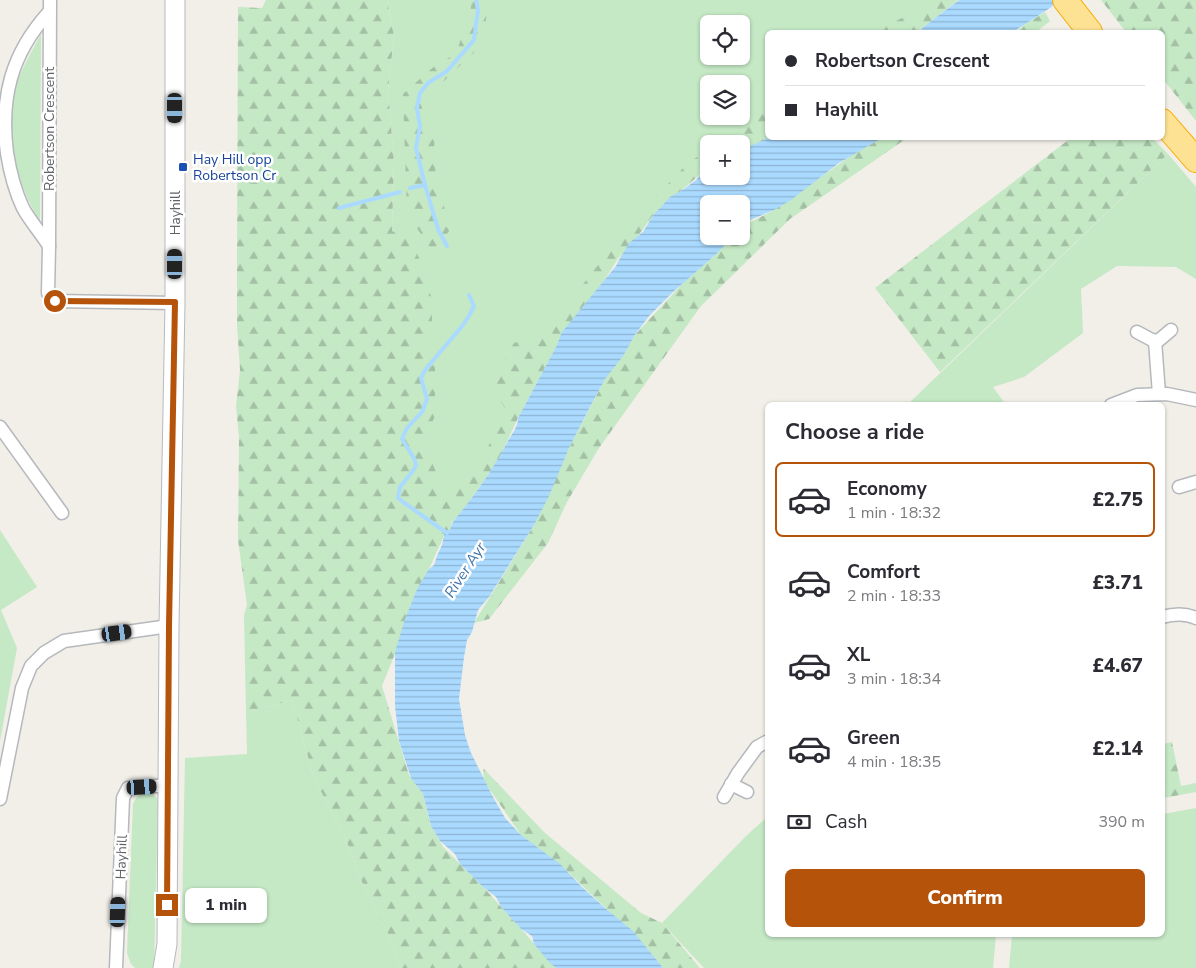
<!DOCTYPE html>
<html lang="en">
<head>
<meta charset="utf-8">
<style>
	:root { --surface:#fff; --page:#f7f7f7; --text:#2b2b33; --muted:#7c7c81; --line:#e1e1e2; --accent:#b45309 }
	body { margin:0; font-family:"Nunito Sans",sans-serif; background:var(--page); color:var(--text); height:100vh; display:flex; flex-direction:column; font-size:19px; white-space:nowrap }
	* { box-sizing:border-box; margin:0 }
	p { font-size:16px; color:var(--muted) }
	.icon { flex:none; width:28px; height:28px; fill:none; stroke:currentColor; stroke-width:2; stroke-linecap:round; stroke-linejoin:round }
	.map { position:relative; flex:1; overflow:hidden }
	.drawer { position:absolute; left:765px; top:402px; width:400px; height:535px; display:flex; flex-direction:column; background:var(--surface); border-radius:8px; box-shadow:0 1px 4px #0004 }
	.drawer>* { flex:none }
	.banner { position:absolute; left:765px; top:30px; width:400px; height:110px; border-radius:8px; box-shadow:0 1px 4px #0004; display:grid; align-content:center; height:110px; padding:0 20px; background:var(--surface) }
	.tools { position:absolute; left:700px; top:15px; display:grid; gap:10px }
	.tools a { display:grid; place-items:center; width:50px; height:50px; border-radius:8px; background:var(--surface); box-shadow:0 1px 4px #0004; font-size:25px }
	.end { position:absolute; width:22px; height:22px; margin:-11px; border:6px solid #b45309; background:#fff; box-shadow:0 0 0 2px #fff }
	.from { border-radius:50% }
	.bubble { position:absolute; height:35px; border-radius:8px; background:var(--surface); box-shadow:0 1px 4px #0004; font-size:16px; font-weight:800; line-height:35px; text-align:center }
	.car { position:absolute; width:15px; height:30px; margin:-15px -8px; border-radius:6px; box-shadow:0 0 4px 1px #0007; background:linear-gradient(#222 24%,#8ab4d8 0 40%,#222 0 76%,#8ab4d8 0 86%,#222 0) }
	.banner b { display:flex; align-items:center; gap:18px; height:48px; font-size:19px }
	.banner b+b { border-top:1px solid var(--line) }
	.banner i { width:12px; height:12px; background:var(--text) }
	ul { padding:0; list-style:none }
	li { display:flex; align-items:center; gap:15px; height:75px; margin:0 10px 8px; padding:0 10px; border:2px solid transparent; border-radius:8px }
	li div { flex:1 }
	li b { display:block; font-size:19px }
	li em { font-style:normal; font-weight:800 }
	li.current { border-color:var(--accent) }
	li>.icon { width:45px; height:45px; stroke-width:1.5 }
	h2 { padding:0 20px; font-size:22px; line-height:60px }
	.pay { display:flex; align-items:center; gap:12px; height:55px; padding:0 20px; font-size:19px }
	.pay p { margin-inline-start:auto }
	.button { display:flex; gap:10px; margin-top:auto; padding:10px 20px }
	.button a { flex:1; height:58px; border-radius:8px; background:var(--accent); color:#fff; font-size:20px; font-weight:800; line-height:58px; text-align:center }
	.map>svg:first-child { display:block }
</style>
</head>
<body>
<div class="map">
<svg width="1196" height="968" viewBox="0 0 1196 968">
	<defs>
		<pattern id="forest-firs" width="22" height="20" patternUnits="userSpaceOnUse" patternTransform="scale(1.25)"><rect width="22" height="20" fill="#c5e8c5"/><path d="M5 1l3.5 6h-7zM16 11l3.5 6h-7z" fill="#a3c0a4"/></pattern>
		<pattern id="water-rules" width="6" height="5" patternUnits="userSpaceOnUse" patternTransform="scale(1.25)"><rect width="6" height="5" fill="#aadaff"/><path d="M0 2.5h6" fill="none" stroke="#8eb4d2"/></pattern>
	</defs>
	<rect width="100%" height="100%" fill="#f1efe8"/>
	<!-- green -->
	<g fill="#c5e8c5" fill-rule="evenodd">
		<path d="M387,0h556l-47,32h-128l-1,90 -28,22h-30v23l-58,45 -93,122 -54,106 -32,56 -21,26 -48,-20 18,-124 9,-40 -38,-107 2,-69 -6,-72 6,-54zM709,24h32v32h-32zM709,84h32v32h-32z"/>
		<path d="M41,34l-1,188c-23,-39 -37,-88 -25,-132 5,-20 17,-38 26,-56z"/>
		<polygon points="1168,154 1196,187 1196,279 1176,267 1117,266 1081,289 1083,333 1024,377 993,387 1006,405 907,405"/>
		<polygon points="0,530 37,587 1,610 17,648 0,741"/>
		<polygon points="292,700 314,778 345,837 362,882 390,938 401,968 179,968 181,961 185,758 247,754 246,713"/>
		<path d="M146,792l7,2 4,4 1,6 -4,164h-19l-4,-4 -4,-11 6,-149c3,-7 6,-10 13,-12z"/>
		<polygon points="1196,808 1196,968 1009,968 1012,935 1162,935 1163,814"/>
		<polygon points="767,817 768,935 996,935 993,968 704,968 662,923 746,836"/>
	</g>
	<!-- forest -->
	<g fill="url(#forest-firs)">
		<path d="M266,0h121l7,36 -6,54 6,72 -2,69 21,11c7,20 19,45 19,67 1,22 -5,44 -10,65l3,-4 10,-6v34l2,13 -13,31 17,43 14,-1 31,-34 22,-37 -18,-29 24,-41 37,-13 29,-42 52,-66 27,-29 29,-30 21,-14v21l-5,1 -50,43 -38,52 6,-14 -18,29 -47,64 -39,73 -19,41 -36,51 -11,12 -2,8 -6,1v5l-15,33 -47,117 27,89 14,19 7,30 13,23 43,43 70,78h-155l-11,-30 -28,-56 -17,-45 -31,-59 -22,-78 -46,13 -2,-98 3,-10 -9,-65 1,-103 -3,-31 4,-36 -3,-45v-57l1,-261 24,1z"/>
		<polygon points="470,0 500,0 487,11 483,44 444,81 429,91 421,103 424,116 434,138 436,185 452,228 432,251 407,213 403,94 437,64 456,54 471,8"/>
		<polygon points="929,0 958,0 917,32 875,32 919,9"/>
		<polygon points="1101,0 1196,0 1196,121 1163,79 1162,32 1126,32"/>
		<polygon points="1045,12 1050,21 1036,32 1017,32 1024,25"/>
		<polygon points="767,106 768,138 741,153 741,144 716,144"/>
		<polygon points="882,138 907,138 790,219 701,306 599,448 567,502 548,543 489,619 474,623 534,525 569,448 605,379 634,336 684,282 714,256 729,236 741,236 741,227 774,210 855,153"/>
		<polygon points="1071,138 1152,138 1168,154 940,372 875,288"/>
		<polygon points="1172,742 1181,786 1196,783 1196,792 1163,798 1163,744"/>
		<polygon points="483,768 545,833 641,913 662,923 700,968 663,968 643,944 567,871 521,835 484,781"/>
	</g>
	<!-- water -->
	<g fill="url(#water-rules)">
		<path d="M959,0h100l-9,8 -37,24h-95c12,-11 27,-21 41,-32z"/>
		<path d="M768,138h114l-43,25 -48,37 -17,10 -29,12 -4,3v-21h-32v32h21l-4,8 -12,12 -41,36 -24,24 -15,20 -11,20 -18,23 -15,28 -21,41 -20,48 -15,29 -45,72 -11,13 -6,22 -5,8 -3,17 -5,42 6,36 6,18 22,44 12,21 16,17 39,29 22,23 23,21 28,23 30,37h-107l-7,-6 -15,-18 -2,-8 -11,-7 -19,-21 -6,-11 -13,-10 -23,-23 -5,-10 -15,-13 -9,-15 -8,-32 -12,-16 -12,-37 -4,-35v-54l10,-33 13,-32 11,-18 5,-4 3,-9 5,-11 2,-9v-5l6,-1c3,-12 7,-12 14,-22 17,-22 32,-44 45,-69 4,-6 9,-13 9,-21l39,-73 5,-13 54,-66 13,-23 14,-11 11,-18 8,-8 8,-9 14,-8 12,-9 8,-9 5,-1v6h32v-23l5,-5z"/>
	</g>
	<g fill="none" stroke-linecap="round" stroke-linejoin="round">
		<!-- stream -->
		<g stroke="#aadaff" stroke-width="4">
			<polyline points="410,188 425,185"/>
			<polyline points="339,208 400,192"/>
			<polyline points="447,246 438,229 425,185 416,148 420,126 417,108 420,93 428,83 447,71 474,40 478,10 476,0"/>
			<polyline points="447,533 403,502 398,498 400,487 412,472 416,466 415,460 402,439 407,428 422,412 427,399 421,378 425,370 463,325 469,316 474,306 469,295"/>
		</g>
		<!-- street casing -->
		<g stroke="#b5b8bc" stroke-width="15">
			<g id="street">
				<polyline points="50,0 49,246 48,293 55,301 175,303"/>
				<path d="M49,12c-38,42 -49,86 -42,141 3,19 8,38 16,55 7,13 18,25 26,38"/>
				<polyline points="1137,332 1152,340 1158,341 1171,330"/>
				<polyline points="1155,341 1159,394"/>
				<polyline points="1111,405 1137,395 1167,394 1196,400"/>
				<polyline points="0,427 62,513"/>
				<polyline points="1179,487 1196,482"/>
				<path d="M1162,617c11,-3 23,-4 34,1"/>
				<polyline points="731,784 747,792"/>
				<polyline points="724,797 738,773 757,747 768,741"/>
				<polyline points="0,799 22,688 31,666 44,653 64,641 169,626"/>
				<polyline points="116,968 123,798 128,788 169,785"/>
			</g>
		</g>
		<!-- secondary casing -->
		<g stroke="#b6babf" stroke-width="21">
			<polyline id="secondary" points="163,968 167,944 169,626 175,303 175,0"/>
		</g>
		<!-- highway casing -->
		<g stroke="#f9ab00" stroke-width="26">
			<g id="highway">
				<polyline points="1065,0 1090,32"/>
				<polyline points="1162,121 1196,160"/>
			</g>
		</g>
		<!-- street -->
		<use href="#street" stroke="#fff" stroke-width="12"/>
		<!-- secondary -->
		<use href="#secondary" stroke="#fff" stroke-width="19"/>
		<!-- highway -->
		<use href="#highway" stroke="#fde293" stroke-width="24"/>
	</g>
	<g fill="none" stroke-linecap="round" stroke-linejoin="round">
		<!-- route -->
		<polyline stroke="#b45309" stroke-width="6" points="55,301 175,302 169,626 167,905"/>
	</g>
	<!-- markers -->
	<rect fill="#1a4fb4" stroke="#fff" stroke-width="2" x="178" y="162" width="10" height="10" rx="2.5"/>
	<g text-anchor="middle" stroke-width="5" stroke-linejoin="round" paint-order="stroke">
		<!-- street labels -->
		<g font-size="14" fill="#5f6368" stroke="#fff">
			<text transform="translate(49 129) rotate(-90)" y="5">Robertson Crescent</text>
			<text transform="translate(175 213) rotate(-90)" y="5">Hayhill</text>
			<text transform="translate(121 857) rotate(-88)" y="5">Hayhill</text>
		</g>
		<!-- transit labels -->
		<g font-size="14" fill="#164399" stroke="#fff" text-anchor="start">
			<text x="193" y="164">Hay Hill opp<tspan x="193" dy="16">Robertson Cr</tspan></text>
		</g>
		<!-- water labels -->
		<g font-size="15" font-style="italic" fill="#4174aa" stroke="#fff">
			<text transform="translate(465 570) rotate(-57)" y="5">River Ayr</text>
		</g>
	</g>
</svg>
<div class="tools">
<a><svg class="icon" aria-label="locate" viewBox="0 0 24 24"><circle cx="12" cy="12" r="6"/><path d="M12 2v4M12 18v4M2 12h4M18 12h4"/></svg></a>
<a><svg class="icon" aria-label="layers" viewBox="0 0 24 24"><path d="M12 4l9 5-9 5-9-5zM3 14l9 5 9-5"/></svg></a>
<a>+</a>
<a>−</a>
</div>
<i class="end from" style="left:55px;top:301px"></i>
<i class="end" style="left:167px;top:905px"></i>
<div class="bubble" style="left:185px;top:888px;width:82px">1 min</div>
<i class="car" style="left:175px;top:108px;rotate:180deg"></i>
<i class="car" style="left:175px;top:264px;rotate:0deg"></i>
<i class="car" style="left:117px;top:633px;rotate:82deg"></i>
<i class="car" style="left:142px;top:787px;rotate:87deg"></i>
<i class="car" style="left:118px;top:912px;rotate:2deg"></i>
<div class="banner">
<b><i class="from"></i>Robertson Crescent</b>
<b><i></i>Hayhill</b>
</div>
<section class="drawer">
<h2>Choose a ride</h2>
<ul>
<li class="current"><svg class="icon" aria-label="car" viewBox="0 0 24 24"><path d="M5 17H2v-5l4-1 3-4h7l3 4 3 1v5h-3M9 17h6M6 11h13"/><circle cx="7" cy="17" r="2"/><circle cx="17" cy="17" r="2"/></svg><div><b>Economy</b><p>1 min · 18:32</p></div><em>£2.75</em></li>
<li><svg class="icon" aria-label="car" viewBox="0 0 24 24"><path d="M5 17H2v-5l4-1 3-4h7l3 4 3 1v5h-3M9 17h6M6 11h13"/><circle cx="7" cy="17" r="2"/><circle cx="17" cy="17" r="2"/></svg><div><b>Comfort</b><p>2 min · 18:33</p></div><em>£3.71</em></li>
<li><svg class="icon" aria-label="car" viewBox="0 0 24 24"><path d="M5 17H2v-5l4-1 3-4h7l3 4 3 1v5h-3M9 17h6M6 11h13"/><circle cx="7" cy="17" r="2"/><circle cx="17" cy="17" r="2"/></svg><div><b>XL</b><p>3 min · 18:34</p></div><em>£4.67</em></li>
<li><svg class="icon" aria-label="car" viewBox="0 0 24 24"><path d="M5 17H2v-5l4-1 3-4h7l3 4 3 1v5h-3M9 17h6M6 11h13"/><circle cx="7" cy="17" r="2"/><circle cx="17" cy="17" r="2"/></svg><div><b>Green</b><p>4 min · 18:35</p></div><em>£2.14</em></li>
</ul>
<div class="pay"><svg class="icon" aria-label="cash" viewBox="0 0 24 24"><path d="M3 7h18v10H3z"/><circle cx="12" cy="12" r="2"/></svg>Cash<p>390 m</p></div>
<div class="button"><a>Confirm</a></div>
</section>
</div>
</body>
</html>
